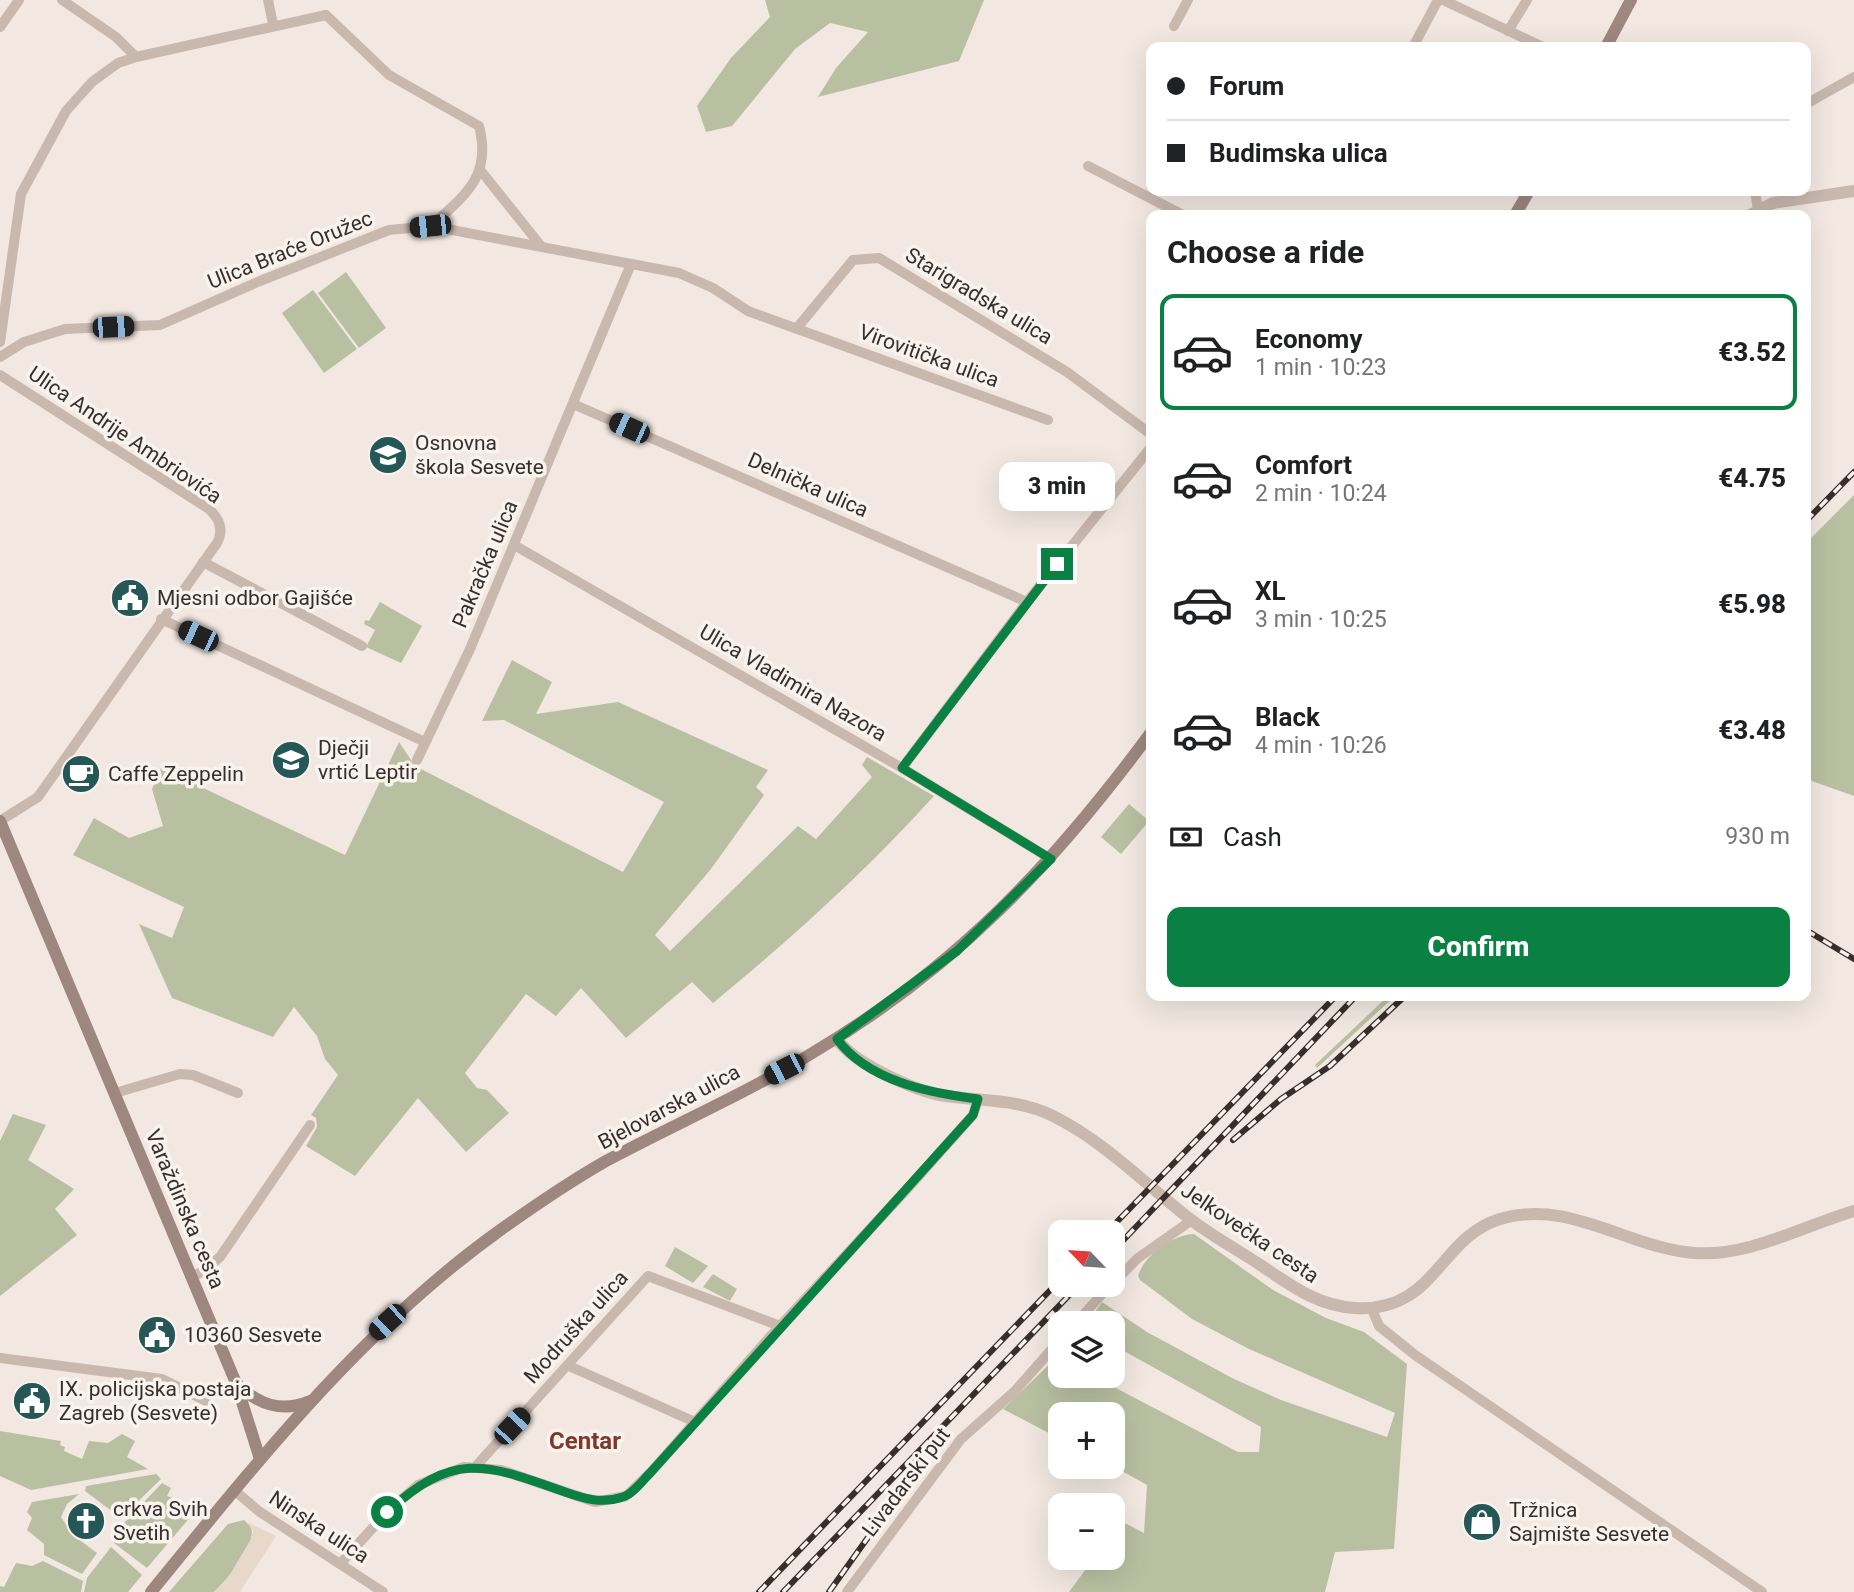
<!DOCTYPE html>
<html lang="en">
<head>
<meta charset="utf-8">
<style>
	:root { --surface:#fff; --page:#f2f2f2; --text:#202124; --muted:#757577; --line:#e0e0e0; --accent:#0b8043 }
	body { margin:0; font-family:Roboto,sans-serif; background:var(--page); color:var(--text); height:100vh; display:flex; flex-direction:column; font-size:26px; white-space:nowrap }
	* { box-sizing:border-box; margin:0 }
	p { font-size:23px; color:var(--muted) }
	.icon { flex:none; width:38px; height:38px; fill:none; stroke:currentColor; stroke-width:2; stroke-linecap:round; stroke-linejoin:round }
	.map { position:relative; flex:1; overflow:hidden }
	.panel { position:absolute; left:1146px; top:210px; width:665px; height:791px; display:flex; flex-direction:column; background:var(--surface); border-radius:14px; box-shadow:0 7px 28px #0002 }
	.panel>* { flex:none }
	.hud { position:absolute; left:1146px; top:42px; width:665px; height:154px; border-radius:14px; box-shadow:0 7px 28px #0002; display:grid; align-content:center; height:154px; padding:0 21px; background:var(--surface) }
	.needle { width:46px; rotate:295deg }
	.tools { position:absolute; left:1048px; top:1220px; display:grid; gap:14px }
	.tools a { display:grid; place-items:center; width:77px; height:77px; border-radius:14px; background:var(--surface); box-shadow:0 7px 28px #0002; font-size:35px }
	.end { position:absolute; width:32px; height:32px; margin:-16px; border:9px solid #0b8043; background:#fff; box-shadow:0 0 0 4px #fff }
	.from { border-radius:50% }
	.bubble { position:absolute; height:49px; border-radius:14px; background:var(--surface); box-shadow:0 7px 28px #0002; font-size:23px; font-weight:800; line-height:49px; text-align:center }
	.car { position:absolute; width:21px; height:42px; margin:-21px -10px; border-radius:9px; box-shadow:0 0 5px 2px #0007; background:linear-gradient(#222 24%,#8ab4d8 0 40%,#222 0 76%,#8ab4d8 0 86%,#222 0) }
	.hud b { display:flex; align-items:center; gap:24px; height:66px; font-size:26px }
	.hud b+b { border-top:2px solid var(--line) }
	.hud i { width:18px; height:18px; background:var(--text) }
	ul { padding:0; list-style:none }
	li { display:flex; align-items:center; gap:21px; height:116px; margin:0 14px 10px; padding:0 7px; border:4px solid transparent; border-radius:14px }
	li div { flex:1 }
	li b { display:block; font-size:26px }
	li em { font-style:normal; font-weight:800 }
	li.selected { border-color:var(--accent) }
	li>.icon { width:63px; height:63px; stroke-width:1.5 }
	h2 { padding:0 21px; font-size:32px; line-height:84px }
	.pay { display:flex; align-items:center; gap:18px; height:77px; padding:0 21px; font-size:26px }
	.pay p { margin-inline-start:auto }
	.action { display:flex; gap:14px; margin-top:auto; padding:14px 21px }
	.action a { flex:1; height:80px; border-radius:14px; background:var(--accent); color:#fff; font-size:28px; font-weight:800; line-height:80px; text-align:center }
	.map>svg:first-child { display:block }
</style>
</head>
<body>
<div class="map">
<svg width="1854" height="1592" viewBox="0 0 1854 1592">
	<rect width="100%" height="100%" fill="#f2e8e1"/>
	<!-- green -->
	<g fill="#b9c0a2">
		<polygon points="765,0 984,0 959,61 818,97 836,68 868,32 830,23 795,49 732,126 706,132 697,106 731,58 770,17"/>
		<polygon points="346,272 386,328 359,348 318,293"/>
		<polygon points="313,290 357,349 324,373 282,313"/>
		<polygon points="1854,495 1854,796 1806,779 1806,543"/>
		<polygon points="380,602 422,626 401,663 366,647 375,630 364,624 365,620 369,621"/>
		<path d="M512,660l40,22 -16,32 82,-12 150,68 -12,17 8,8 -53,74 -56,66 15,16 128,-125 18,13 56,-62 -10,-12 5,-8 67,39c-69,76 -142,142 -221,207l-21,-21 -66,56 -45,-50 -25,28 -30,-22 -61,79 12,15 10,2 22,23 -43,39 -48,-54 -63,78 -49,-30 11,-19 -1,-9 -5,-3 27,-40 -13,-16 -8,-23 -23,-29 -21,30 -101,-39 -33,-74 33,14 12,-31 -111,-52 21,-37 35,20 34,-12 -11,-37 9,-21 184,87 54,-113 16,24 208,106 41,-70 -160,-82 -22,1z"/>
		<polygon points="1129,804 1149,821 1121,854 1101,837"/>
		<polygon points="1388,996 1395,996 1317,1068 1315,1065"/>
		<polygon points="13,1114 46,1125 28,1160 74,1189 55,1209 77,1235 0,1296 0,1141"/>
		<path d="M1194,1234l79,56 53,28 38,14 43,32 -13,185 -59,3 -10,40h-256l25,-34h19v-29l6,-9 25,13 3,-48 -34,-19v-52h-53v25l-57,-30 55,-53 2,20h33l145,76h21l2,-25 -148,-82v-22h-26l15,-21 45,30 85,46 49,22 106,37 8,-24 -146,-64 -57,-30 -52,-39 -2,-4c7,-22 34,-41 56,-42z"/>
		<polygon points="675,1247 708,1266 693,1283 665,1266"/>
		<polygon points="713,1274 737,1289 730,1301 703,1287"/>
		<polygon points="0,1431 61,1441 60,1445 65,1447 64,1451 82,1459 89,1441 108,1443 122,1434 135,1441 127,1457 148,1469 31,1490 0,1476"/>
		<polygon points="156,1474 161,1479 121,1518 85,1491 86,1486"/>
		<polygon points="162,1483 171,1488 167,1496 195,1506 192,1515 147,1568 114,1543 123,1531 124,1523"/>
		<polygon points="79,1494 67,1504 61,1517 73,1535 97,1553 82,1574 44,1555 44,1544 27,1530 32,1518 27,1512 32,1502"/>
		<path d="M244,1520l7,7c6,20 -23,51 -37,65h-45l59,-68z"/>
		<polygon points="111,1547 142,1575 128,1592 84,1592 87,1578"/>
		<polygon points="43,1561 83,1581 81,1592 0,1592 0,1586 4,1587 16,1563 32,1566"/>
	</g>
	<!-- plaza -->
	<polygon fill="#e8d8ca" points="247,1522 276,1536 240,1592 214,1592 229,1576 251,1539 253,1531"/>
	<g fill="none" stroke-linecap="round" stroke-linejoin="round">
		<!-- minor -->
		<g stroke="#c9b8ae" stroke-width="10">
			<polyline points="62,0 116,37 136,57"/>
			<polyline points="268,0 273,24"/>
			<polyline points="1443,0 1543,47"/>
			<polyline points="1174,26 1188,0"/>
			<polyline points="0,27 19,0"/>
			<polyline points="1508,31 1527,0"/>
			<polyline points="1413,47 1438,0"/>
			<polyline points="1806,104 1854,77"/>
			<polyline points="1088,166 1183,215"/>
			<polyline points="481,171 541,246"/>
			<polyline points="1755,191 1758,210"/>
			<polyline points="797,328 853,260 879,258 1067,372 1152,435"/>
			<path d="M0,342l21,-148 45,-83 26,-29 26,-19 18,-6 190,-42 63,60 90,51c13,51 -14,69 -48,100"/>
			<polyline points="0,357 24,342 65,329 160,325 260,281 389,230 431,226 679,273 713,288 748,311 1048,420"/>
			<path d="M0,375l209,134c11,10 15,21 8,34l-179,254 -38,24"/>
			<polyline points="573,404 1027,602"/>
			<polyline points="514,545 902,768 1051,859"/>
			<polyline points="203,562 362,646"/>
			<polyline points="161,619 425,742"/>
			<polyline points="417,760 470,649 631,264"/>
			<polyline points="902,768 1027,602 1152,446"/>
			<polyline points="115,1093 180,1074 193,1075 238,1093"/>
			<polyline points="192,1277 205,1270 220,1257 310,1125"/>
			<polyline points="1113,1283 1138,1258 1192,1220"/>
			<polyline points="1371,1307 1379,1326 1415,1355 1762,1592"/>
			<polyline points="1076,1323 1111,1284"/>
			<polyline points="0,1358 162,1379 206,1401"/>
			<polyline points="569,1366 695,1422"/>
			<polyline points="476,1466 648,1276 780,1326"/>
			<polyline points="235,1491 260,1512 383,1592"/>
			<polyline points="341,1563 387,1512 418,1485 464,1467 501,1470 595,1502 626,1496 651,1472 768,1339 908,1188 973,1115 978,1099"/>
			<polyline points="847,1592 961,1439 1015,1391 1060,1340"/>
		</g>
		<!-- tertiary -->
		<g stroke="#c9b8ae" stroke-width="12">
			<polyline points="1750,215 1773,203 1854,191"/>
			<path d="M837,1039c10,14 25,23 40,31 19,10 37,19 58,24 39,8 81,3 118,22 51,25 92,68 137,103 22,17 48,31 72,47 30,20 54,39 92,42 82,5 84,-70 146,-89 69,-21 128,29 194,34 55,4 109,-27 160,-42"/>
		</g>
		<!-- secondary -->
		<g stroke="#9d877f" stroke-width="12">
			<polyline points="1606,47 1631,0"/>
			<polyline points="1515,215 1529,191"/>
			<polyline points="0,821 236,1383 260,1459"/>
			<path d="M238,1385c21,20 44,28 72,16"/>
			<path d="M151,1592c107,-131 210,-262 348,-361 35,-25 70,-49 107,-70 69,-37 141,-68 208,-109 143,-85 240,-188 338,-321"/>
		</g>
		<!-- rail casing -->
		<g stroke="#382e2c" stroke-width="6">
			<g id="rail">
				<polyline points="1806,521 1854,472"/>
				<polyline points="1806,930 1854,959"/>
				<polyline points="1233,1140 1281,1099 1330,1066 1405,996"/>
				<polyline points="1107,1232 1336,996"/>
				<polyline points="1113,1251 1356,996"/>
				<polyline points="759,1592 1060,1280"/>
				<polyline points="783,1592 1080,1284"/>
				<polyline points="829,1592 894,1501"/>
			</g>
		</g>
		<!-- rail -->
		<use href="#rail" stroke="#f9f3ee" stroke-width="3.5" stroke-dasharray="10" stroke-linecap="butt"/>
	</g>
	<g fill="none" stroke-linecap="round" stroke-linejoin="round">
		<!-- route -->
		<path stroke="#0b8043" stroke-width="9" d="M387,1512c68,-62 99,-48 178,-20 20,7 37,12 58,5 10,-3 20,-17 28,-25l322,-357 5,-16c-49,-6 -110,-18 -141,-60l120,-88 94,-92 -149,-91 155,-204"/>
	</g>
	<!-- icons -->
	<defs>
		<g id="school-disc" transform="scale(2.0125)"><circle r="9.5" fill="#245755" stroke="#f9f3ee"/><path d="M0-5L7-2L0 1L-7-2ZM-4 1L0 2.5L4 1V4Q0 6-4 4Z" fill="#fff"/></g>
		<g id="civic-disc" transform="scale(2.0125)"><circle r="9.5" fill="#245755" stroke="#f9f3ee"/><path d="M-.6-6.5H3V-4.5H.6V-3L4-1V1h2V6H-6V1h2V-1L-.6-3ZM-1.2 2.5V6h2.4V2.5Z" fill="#fff"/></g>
		<g id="cafe-disc" transform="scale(2.0125)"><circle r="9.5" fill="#245755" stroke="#f9f3ee"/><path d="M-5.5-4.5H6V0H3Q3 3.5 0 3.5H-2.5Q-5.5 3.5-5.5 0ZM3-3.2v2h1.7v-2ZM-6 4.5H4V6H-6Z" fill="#fff"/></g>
		<g id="church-disc" transform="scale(2.0125)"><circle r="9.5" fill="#245755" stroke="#f9f3ee"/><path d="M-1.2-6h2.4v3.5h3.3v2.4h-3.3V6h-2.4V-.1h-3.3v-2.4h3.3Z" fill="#fff"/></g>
		<g id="shop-disc" transform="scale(2.0125)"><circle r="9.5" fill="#245755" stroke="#f9f3ee"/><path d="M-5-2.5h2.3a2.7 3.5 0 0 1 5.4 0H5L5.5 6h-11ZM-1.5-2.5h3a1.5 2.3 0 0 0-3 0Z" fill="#fff"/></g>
	</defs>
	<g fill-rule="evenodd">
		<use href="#school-disc" x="388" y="455"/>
		<use href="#civic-disc" x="130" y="598"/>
		<use href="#school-disc" x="291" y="760"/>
		<use href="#cafe-disc" x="81" y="774"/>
		<use href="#civic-disc" x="157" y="1335"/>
		<use href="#civic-disc" x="32" y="1401"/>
		<use href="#church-disc" x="86" y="1521"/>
		<use href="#shop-disc" x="1482" y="1522"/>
	</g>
	<g text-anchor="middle" stroke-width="7" stroke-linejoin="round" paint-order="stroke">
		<!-- street labels -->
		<g font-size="21" fill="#382e2c" stroke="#f9f3ee">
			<text transform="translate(290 250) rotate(-22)" y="7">Ulica Braće Oružec</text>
			<text transform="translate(979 296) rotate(31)" y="7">Starigradska ulica</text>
			<text transform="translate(929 356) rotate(20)" y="7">Virovitička ulica</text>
			<text transform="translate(125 435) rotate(34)" y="7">Ulica Andrije Ambriovića</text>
			<text transform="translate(808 485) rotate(24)" y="7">Delnička ulica</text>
			<text transform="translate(485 564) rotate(-67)" y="7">Pakračka ulica</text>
			<text transform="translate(793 683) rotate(30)" y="7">Ulica Vladimira Nazora</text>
			<text transform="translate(669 1107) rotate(-28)" y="7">Bjelovarska ulica</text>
			<text transform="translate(185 1209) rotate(67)" y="7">Varaždinska cesta</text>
			<text transform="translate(1250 1233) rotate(34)" y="7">Jelkovečka cesta</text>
			<text transform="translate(576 1327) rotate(-48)" y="7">Modruška ulica</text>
			<text transform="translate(906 1482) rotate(-53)" y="7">Livadarski put</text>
			<text transform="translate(319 1527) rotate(33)" y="7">Ninska ulica</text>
		</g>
		<!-- poi labels -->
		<g font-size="21" fill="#382e2c" stroke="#f9f3ee" text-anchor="start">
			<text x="415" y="450">Osnovna<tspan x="415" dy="24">škola Sesvete</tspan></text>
			<text x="157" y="605">Mjesni odbor Gajišće</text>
			<text x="318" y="755">Dječji<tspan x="318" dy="24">vrtić Leptir</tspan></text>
			<text x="108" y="781">Caffe Zeppelin</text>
			<text x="184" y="1342">10360 Sesvete</text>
			<text x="59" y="1396">IX. policijska postaja<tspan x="59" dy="24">Zagreb (Sesvete)</tspan></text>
			<text x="113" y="1516">crkva Svih<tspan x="113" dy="24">Svetih</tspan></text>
			<text x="1509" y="1517">Tržnica<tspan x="1509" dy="24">Sajmište Sesvete</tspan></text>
		</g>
		<!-- quarter labels -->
		<g font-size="24" font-weight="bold" fill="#81372b" stroke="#f9f3ee">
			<text x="585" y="1449">Centar</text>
		</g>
	</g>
</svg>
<div class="tools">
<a><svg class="needle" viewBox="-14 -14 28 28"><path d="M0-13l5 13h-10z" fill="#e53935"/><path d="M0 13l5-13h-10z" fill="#757577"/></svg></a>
<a><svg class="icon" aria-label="layers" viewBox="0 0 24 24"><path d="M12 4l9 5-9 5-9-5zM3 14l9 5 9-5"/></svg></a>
<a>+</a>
<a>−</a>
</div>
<i class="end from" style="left:387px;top:1512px"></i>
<i class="end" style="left:1057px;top:564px"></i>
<div class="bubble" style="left:999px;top:462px;width:116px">3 min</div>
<i class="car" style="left:430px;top:226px;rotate:264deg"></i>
<i class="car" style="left:113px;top:327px;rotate:87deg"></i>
<i class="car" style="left:629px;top:428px;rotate:294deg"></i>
<i class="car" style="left:198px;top:636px;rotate:295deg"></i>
<i class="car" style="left:784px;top:1069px;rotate:243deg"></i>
<i class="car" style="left:387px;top:1322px;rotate:227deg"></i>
<i class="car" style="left:512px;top:1426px;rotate:43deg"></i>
<div class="hud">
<b><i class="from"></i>Forum</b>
<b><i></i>Budimska ulica</b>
</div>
<section class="panel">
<h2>Choose a ride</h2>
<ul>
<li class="selected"><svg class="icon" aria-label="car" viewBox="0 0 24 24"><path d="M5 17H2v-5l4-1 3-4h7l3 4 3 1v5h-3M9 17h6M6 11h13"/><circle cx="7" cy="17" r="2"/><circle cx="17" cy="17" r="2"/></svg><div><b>Economy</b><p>1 min · 10:23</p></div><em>€3.52</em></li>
<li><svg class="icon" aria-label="car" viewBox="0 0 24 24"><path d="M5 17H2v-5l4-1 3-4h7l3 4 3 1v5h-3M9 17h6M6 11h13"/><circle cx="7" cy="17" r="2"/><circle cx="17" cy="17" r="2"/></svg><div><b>Comfort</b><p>2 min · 10:24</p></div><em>€4.75</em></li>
<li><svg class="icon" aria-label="car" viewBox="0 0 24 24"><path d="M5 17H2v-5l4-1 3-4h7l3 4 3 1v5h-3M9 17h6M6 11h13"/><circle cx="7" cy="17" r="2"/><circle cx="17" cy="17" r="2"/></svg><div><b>XL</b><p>3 min · 10:25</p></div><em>€5.98</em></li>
<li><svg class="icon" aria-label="car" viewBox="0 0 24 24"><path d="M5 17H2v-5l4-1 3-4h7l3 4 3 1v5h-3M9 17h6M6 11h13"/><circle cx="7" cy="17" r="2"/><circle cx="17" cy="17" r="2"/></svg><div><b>Black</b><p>4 min · 10:26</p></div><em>€3.48</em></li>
</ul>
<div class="pay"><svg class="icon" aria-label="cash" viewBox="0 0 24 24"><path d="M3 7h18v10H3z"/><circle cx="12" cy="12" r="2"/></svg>Cash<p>930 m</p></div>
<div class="action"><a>Confirm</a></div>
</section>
</div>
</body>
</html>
